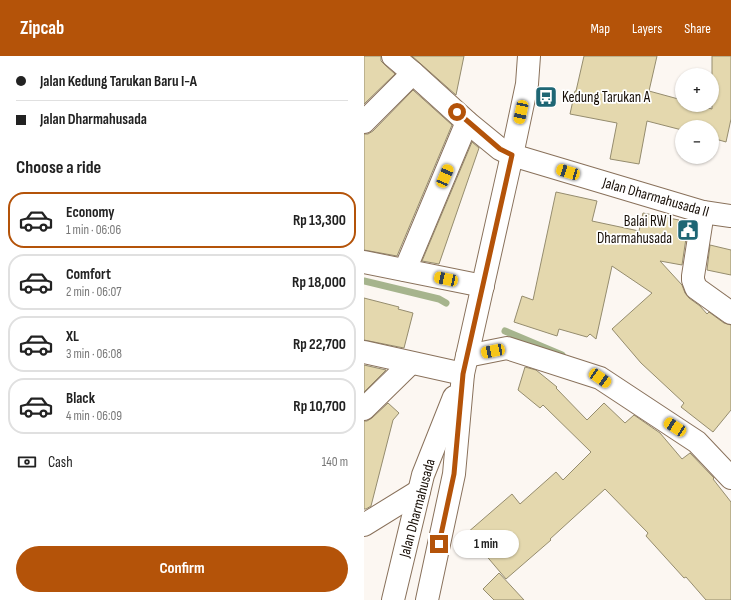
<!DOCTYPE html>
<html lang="en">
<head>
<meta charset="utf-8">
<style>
	:root { --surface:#fff; --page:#f2f2f2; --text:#222; --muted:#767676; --line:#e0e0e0; --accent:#b45309 }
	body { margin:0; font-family:"Sofia Sans Condensed",sans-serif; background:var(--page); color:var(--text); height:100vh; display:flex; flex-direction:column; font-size:15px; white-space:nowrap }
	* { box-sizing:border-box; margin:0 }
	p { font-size:13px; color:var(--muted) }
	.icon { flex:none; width:22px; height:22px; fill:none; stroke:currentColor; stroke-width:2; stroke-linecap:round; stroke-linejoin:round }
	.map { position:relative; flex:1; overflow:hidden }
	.side { display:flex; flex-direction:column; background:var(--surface); width:364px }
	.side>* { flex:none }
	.banner { display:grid; align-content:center; height:88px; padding:0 16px; background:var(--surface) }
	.tools { position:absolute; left:311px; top:12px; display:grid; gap:8px }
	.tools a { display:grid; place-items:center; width:44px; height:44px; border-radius:50%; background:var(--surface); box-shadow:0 1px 3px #0004; font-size:20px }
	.end { position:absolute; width:18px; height:18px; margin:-9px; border:5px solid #b45309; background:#fff; box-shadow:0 0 0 2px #fff }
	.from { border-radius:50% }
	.bubble { position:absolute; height:28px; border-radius:14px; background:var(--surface); box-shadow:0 1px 3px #0004; font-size:13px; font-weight:700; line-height:28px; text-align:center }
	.car { position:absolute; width:12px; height:24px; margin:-12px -6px; border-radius:5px; box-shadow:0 0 3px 1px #0007; background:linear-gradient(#f5c518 24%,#345 0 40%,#f5c518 0 76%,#345 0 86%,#f5c518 0) }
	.banner b { display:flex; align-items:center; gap:14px; height:38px; font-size:15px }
	.banner b+b { border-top:1px solid var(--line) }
	.banner i { width:10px; height:10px; background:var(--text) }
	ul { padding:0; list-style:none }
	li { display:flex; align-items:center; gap:12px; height:56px; margin:0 8px 6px; padding:0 8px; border:2px solid var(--line); border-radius:16px }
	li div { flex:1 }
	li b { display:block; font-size:15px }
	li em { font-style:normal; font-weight:700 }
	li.active { border-color:var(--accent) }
	li>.icon { width:36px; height:36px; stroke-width:1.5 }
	h2 { padding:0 16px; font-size:18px; line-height:48px }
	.pay { display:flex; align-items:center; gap:10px; height:44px; padding:0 16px; font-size:15px }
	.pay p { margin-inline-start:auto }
	.action { display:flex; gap:8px; margin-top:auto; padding:8px 16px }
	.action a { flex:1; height:46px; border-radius:24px; background:var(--accent); color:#fff; font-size:16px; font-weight:700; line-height:46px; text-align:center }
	header { display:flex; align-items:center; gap:24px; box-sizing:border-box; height:56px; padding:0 20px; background:var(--accent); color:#fff }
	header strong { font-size:19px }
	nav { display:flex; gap:22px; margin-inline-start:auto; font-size:14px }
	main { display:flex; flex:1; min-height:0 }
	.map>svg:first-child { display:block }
</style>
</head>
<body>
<header>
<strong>Zipcab</strong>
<nav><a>Map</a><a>Layers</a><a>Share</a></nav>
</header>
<main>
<section class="side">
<div class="banner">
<b><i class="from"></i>Jalan Kedung Tarukan Baru I-A</b>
<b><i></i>Jalan Dharmahusada</b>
</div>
<h2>Choose a ride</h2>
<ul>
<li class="active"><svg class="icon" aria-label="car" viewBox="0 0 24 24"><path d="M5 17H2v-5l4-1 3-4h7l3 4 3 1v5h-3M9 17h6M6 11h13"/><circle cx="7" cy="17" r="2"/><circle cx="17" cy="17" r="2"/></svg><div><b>Economy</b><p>1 min · 06:06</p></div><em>Rp 13,300</em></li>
<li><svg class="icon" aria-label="car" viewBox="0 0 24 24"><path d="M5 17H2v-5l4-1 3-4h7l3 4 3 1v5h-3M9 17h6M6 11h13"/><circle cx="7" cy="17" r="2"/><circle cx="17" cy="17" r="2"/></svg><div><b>Comfort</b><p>2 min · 06:07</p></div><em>Rp 18,000</em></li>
<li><svg class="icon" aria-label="car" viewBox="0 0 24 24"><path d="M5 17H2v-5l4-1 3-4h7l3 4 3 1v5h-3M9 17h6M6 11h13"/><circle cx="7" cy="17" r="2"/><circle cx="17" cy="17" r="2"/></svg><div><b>XL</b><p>3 min · 06:08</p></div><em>Rp 22,700</em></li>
<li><svg class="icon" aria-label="car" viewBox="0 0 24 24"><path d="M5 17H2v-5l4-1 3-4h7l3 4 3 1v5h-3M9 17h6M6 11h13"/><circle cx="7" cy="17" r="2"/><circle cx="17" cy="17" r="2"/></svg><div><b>Black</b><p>4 min · 06:09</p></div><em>Rp 10,700</em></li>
</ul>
<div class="pay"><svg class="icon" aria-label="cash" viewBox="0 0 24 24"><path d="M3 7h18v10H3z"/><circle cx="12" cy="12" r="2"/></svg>Cash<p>140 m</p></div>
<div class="action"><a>Confirm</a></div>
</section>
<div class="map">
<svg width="367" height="544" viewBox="0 0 367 544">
	<rect width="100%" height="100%" fill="#fcf7f2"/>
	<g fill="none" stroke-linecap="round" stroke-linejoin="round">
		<!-- stream -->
		<g stroke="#a6b48d" stroke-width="7">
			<polyline points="0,225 75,243 82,247"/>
			<polyline points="141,275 198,299"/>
		</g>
	</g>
	<!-- building -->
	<g fill="#e4d8ae" stroke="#958c6e">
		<polygon points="0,0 17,0 17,5 21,9 31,18 0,48"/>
		<polygon points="48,0 100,0 92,39 57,8"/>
		<polygon points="220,0 293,0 285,35 318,44 318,49 333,49 348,53 348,0 367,0 367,63 362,86 348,82 348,71 318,71 318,74 283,65 275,108 246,103 253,67 206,58 211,35 212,35"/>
		<polygon points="49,34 88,69 33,200 0,194 0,78 4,78 9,75"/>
		<polygon points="108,86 115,92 75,208 58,205"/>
		<polygon points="192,136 233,145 228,165 275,175 279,157 315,164 315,167 324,169 318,209 296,205 318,229 321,237 325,242 336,250 343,258 345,256 360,267 367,269 367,354 349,376 317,351 320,347 277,307 248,273 288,237 248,210 232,283 226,278 223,281 195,273 193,280 150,266 158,240 169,244"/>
		<polygon points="346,189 367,194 367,219 343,214"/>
		<polygon points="0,242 35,251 34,253 49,257 40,292 0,284"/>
		<polygon points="0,309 22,314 0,336"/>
		<polygon points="161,311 172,314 193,331 192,332 223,364 240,347 261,367 270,359 296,377 318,403 326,397 350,422 349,423 367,446 367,544 342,544 322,521 320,522 282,480 284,477 241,433 186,483 187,484 142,523 103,477 148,438 156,448 192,416 199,424 227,396 179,349 176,352 154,334"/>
		<polygon points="24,347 35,357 29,364 7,450 2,453 0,453 0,365 3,365 8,362"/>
		<polygon points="135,517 160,544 130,544 119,533"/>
	</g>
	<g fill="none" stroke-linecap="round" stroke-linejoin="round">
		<!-- minor casing -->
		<g stroke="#89715b" stroke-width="24">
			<g id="minor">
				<polyline points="29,0 49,17 103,66 136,93 148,99 339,156 367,160"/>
				<polyline points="0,66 49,17"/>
				<polyline points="339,156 329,220 329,224 332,232 367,257"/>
				<polyline points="0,206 119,230"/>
				<polyline points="41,214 103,66"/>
				<polyline points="0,296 99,318"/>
				<polyline points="103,300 143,292 236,322 333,386 367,422"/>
				<polyline points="0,353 47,307"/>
				<polyline points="0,469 55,435"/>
			</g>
		</g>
		<!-- major casing -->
		<g stroke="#89715b" stroke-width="24">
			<g id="major">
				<polyline points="29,544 59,419 90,341"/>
				<polyline points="63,544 90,418 99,318 148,99 163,28 165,0"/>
			</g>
		</g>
		<!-- minor -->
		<use href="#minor" stroke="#fff" stroke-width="22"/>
		<!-- major -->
		<use href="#major" stroke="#fff" stroke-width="22"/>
	</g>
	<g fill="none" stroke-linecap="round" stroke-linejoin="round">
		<!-- route -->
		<polyline stroke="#b45309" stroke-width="5" points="75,488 90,418 99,318 148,99 136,93 93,56"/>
	</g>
	<!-- icons -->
	<defs>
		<g id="bus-square" transform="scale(1.15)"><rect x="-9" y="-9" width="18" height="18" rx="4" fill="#1e6674" stroke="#fff"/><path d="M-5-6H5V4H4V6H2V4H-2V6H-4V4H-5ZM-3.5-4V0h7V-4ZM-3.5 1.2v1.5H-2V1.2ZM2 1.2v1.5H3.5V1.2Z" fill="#fff"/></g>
		<g id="civic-square" transform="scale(1.15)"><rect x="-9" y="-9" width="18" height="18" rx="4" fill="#1e6674" stroke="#fff"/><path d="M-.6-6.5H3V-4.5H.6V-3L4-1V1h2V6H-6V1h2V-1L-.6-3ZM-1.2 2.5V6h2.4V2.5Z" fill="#fff"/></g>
	</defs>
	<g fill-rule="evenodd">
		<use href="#bus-square" x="182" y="41"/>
		<use href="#civic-square" x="324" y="174"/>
	</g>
	<g text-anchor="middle" stroke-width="3.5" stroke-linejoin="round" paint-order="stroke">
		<!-- poi labels -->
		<g font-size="15" fill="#170e06" stroke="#fff" text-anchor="start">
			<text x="198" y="46">Kedung Tarukan A</text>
			<text x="308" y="170" text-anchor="end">Balai RW I<tspan x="308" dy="17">Dharmahusada</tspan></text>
		</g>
		<!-- street labels -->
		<g font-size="15" fill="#170e06" stroke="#fff">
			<text transform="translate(292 141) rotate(16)" y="5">Jalan Dharmahusada II</text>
			<text transform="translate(53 452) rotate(-75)" y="5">Jalan Dharmahusada</text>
		</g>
	</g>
</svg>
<div class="tools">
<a>+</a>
<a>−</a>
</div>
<i class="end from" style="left:93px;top:56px"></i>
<i class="end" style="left:75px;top:488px"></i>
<div class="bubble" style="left:89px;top:474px;width:66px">1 min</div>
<i class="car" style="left:157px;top:56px;rotate:192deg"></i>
<i class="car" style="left:204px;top:116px;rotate:287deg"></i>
<i class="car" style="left:81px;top:120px;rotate:23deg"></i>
<i class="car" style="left:82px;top:223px;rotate:282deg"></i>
<i class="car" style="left:129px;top:295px;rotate:259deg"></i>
<i class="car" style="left:236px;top:322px;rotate:124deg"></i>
<i class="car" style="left:311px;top:371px;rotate:303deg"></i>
</div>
</main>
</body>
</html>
